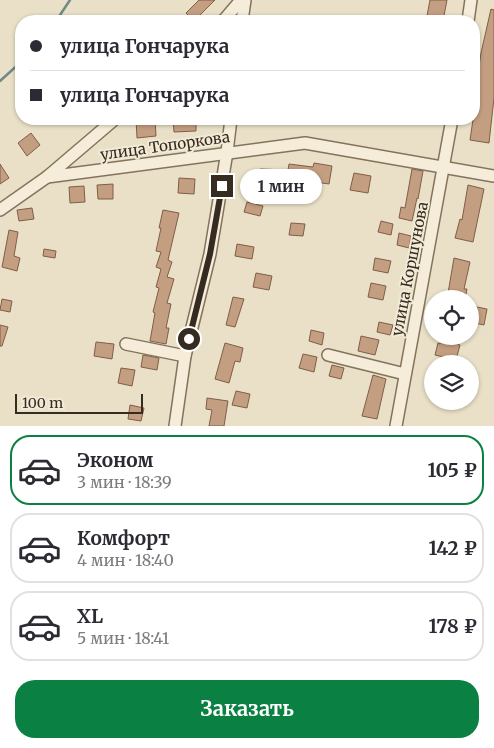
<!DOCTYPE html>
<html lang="ru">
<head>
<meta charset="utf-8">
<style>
	:root { --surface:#fff; --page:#f2f2f3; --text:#2b2b33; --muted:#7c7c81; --line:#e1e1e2; --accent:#0b8043 }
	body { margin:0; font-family:Merriweather,serif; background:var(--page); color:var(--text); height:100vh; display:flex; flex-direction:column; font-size:19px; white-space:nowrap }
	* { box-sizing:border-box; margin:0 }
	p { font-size:16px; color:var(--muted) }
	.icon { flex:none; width:28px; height:28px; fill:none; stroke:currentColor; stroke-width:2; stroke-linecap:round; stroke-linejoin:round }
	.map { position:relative; height:426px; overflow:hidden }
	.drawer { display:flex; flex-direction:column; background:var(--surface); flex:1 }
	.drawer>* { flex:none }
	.top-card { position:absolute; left:15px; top:15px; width:465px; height:110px; border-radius:20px; box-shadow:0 1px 4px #0004; display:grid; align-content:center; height:110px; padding:0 15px; background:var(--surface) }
	.tools { position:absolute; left:424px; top:290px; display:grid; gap:10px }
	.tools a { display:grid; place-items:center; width:55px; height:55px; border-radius:50%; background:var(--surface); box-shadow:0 1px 4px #0004; font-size:25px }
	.scale { position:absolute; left:15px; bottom:12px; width:128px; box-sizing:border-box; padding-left:5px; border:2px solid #352b20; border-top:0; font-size:14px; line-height:18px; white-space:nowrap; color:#352b20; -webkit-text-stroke:4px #f2ead6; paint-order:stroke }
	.end { position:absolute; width:22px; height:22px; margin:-11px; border:6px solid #352b20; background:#fff; box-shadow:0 0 0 2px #fff }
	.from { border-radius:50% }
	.bubble { position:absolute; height:35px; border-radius:18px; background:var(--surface); box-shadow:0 1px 4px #0004; font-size:16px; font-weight:700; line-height:35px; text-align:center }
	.top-card b { display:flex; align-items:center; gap:18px; height:48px; font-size:19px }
	.top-card b+b { border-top:1px solid var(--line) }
	.top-card i { width:12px; height:12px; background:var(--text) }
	ul { padding:9px 0 0; list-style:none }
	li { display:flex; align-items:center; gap:15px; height:70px; margin:0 10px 8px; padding:0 5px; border:2px solid var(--line); border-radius:20px }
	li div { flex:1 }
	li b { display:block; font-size:19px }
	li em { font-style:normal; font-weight:700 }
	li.active { border-color:var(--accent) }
	li>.icon { width:45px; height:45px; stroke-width:1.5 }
	.action { display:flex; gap:10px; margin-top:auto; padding:10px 15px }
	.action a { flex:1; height:58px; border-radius:20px; background:var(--accent); color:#fff; font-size:20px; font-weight:700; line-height:58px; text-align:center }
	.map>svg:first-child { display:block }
</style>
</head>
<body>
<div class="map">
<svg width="494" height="426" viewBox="0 0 494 426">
	<rect width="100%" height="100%" fill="#e9e0c7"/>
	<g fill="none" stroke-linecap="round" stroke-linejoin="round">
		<!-- stream -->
		<g stroke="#6f8b85" stroke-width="2.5">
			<polyline points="56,21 70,0"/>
			<polyline points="0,81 21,62"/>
		</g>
	</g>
	<!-- building -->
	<g fill="#c39e81" stroke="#805e47">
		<polygon points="199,0 215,0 194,21 186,13"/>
		<polygon points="430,0 447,0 443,21 426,21"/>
		<polygon points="491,9 494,10 494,98 489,143 470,140 475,106 474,105 474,98 481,53"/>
		<polygon points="136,119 155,119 156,136 137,138"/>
		<polygon points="173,119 196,119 196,131 174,132"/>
		<polygon points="31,133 40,145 27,156 18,143"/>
		<polygon points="314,163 332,166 329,184 301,180 301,182 279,179 279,185 260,184 260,169 288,170 289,164 313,167"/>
		<polygon points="0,164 9,178 0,184"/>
		<polygon points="412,169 423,171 418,199 417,198 412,221 399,218 401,207 405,208"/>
		<polygon points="354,173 371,176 368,193 350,190"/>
		<polygon points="179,178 195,179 194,194 178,193"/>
		<polygon points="113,184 113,199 98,199 97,185"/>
		<polygon points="468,185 484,189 473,242 455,238 460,219 462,220"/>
		<polygon points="84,186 85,202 70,203 69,187"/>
		<polygon points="247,202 263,206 260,216 244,212"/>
		<polygon points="32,208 34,219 19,221 17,210"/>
		<polygon points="163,210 179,213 168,260 172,262 167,277 174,279 167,303 171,304 166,328 169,328 166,344 150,341 155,313 153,312 159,288 156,287 161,269 156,267 161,252 156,251 161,228 159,228"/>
		<polygon points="381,221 393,224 391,235 378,232"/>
		<polygon points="291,223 305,224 303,236 289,235"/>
		<polygon points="9,230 18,232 14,256 20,258 17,271 2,267"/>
		<polygon points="399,233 411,236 409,248 397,245"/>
		<polygon points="237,244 254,247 252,259 235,256"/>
		<polygon points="44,249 56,251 55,258 43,256"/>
		<polygon points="375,258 391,261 388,273 373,270"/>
		<polygon points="454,258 470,262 464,289 467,289 465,299 447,299"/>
		<polygon points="256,273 272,276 269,290 253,287"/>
		<polygon points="371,283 386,286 383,300 368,297"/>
		<polygon points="233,297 244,299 235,327 226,325"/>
		<polygon points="2,299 12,301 10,312 0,310"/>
		<polygon points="472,306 487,309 484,325 470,322"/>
		<polygon points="379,322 393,325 390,335 377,332"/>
		<polygon points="0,325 8,327 2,346 0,346"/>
		<polygon points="311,330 324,333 322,345 309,341"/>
		<polygon points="361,336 379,340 375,355 358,351"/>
		<polygon points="441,340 460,345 456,360 435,355 438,343 440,344"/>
		<polygon points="96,342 114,344 112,359 94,356"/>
		<polygon points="225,343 243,348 240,362 235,361 229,383 215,379"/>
		<polygon points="303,354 317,357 314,372 299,368"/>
		<polygon points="143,355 159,358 157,370 141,367"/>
		<polygon points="332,365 344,368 341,379 329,376"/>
		<polygon points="121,368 135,370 132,386 118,383"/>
		<polygon points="373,375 386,379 377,419 362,416"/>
		<polygon points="236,391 250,394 247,408 232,405"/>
		<polygon points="207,398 228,401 224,426 209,426 212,410 206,409"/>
		<polygon points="130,405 144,408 141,421 128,419"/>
	</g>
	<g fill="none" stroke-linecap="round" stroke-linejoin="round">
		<!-- minor casing -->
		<g stroke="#83735e" stroke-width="14">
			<g id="minor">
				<polyline points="223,21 241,0"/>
				<polyline points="242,21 245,0"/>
				<polyline points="468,21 471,0"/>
				<polyline points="47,177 305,143 494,176"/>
				<polyline points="0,210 47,177 115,119"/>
				<polyline points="126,344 185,356"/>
				<polyline points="328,355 405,374"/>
				<polyline points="175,426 185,356 210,254 227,152 231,119"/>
				<polyline points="396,426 452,119"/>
			</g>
		</g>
		<!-- minor -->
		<use href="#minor" stroke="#f5edd9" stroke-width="11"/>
	</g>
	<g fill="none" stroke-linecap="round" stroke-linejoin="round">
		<!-- route -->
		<polyline stroke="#352b20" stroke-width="6" points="189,339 210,254 222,186"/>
	</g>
	<g text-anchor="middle" stroke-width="4" stroke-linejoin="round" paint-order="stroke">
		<!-- street labels -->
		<g font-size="15" fill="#352b20" stroke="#f2ead6">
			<text transform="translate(165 146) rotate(-8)" y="5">улица Топоркова</text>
			<text transform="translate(410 269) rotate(-79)" y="5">улица Коршунова</text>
		</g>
	</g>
</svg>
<div class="tools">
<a><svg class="icon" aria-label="locate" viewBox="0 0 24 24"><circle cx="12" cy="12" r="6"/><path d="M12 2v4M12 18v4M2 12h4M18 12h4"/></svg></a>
<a><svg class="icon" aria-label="layers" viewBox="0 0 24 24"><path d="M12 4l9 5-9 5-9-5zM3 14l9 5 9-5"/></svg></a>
</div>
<div class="scale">100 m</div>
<i class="end from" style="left:189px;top:339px"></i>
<i class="end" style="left:222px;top:186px"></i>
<div class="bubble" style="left:240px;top:169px;width:82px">1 мин</div>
<div class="top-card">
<b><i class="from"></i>улица Гончарука</b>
<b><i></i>улица Гончарука</b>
</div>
</div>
<section class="drawer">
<ul>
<li class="active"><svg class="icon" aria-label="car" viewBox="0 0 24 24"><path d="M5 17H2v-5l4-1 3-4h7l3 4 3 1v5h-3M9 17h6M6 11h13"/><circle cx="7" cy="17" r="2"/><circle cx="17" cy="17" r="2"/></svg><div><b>Эконом</b><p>3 мин · 18:39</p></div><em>105 ₽</em></li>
<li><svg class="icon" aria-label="car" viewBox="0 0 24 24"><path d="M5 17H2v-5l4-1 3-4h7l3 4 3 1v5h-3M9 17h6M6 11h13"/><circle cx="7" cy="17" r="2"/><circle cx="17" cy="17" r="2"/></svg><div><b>Комфорт</b><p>4 мин · 18:40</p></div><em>142 ₽</em></li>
<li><svg class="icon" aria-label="car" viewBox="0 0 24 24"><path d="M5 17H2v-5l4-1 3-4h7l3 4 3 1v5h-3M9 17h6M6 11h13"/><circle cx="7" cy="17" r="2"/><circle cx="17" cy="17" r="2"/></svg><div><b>XL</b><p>5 мин · 18:41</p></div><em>178 ₽</em></li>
</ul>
<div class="action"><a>Заказать</a></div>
</section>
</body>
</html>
